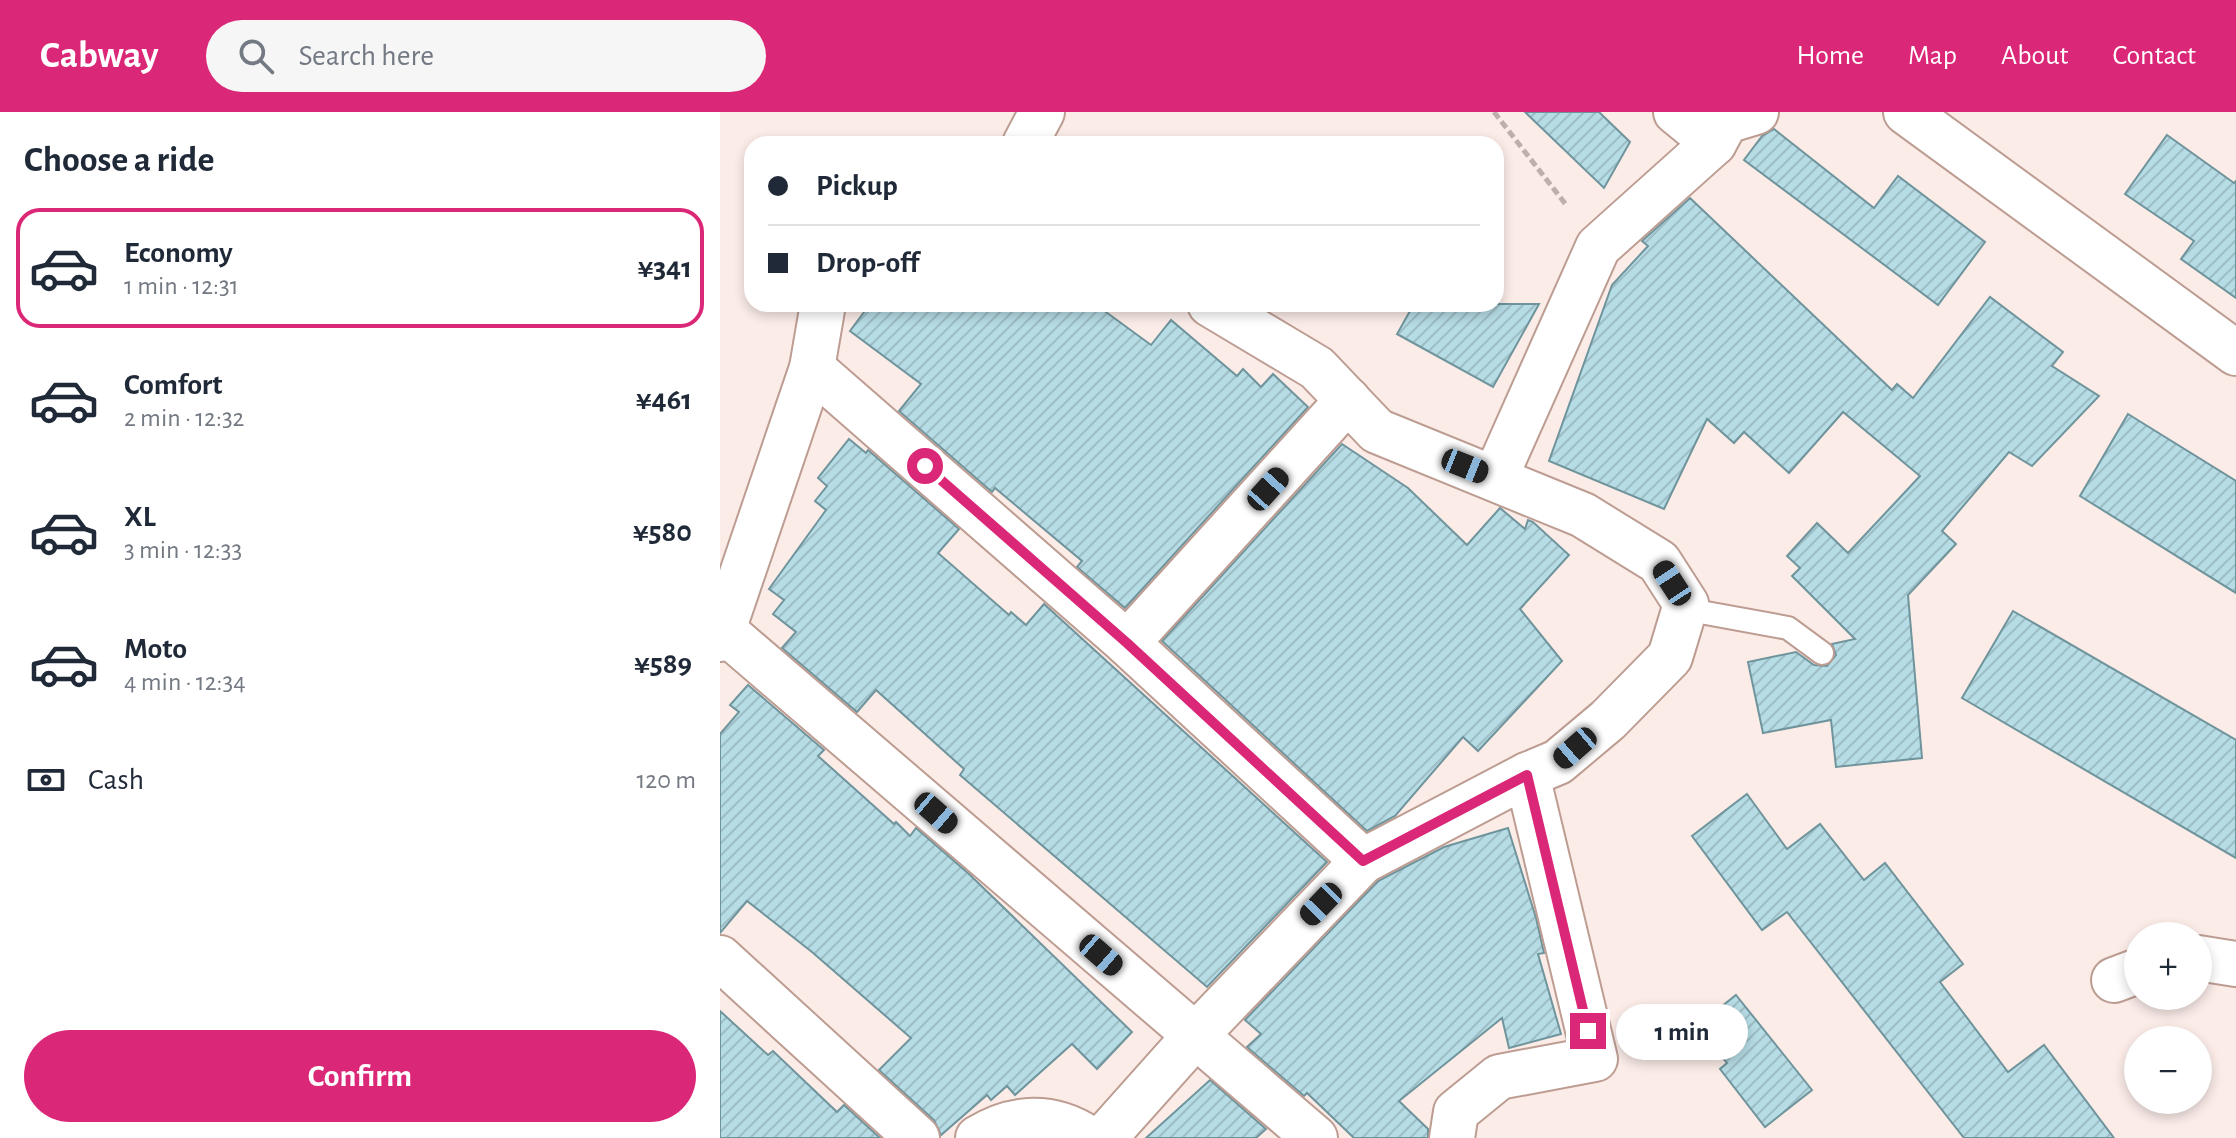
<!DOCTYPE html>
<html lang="en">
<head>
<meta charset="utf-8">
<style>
	:root { --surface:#fff; --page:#f6f6f7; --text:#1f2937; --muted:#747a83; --line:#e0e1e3; --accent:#db2777 }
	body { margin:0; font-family:"Alegreya Sans",sans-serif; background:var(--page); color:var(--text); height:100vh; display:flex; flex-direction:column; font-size:30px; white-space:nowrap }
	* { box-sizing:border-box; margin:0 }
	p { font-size:26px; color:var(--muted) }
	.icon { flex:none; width:44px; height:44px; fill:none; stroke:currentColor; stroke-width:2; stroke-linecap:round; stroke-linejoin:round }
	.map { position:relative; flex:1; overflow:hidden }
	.drawer { display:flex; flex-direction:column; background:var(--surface); width:720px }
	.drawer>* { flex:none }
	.top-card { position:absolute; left:24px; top:24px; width:760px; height:176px; border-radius:24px; box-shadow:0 4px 12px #0003; display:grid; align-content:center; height:176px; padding:0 24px; background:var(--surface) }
	.buttons { position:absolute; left:1404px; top:810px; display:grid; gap:16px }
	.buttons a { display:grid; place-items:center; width:88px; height:88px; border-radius:50%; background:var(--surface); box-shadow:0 4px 12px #0003; font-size:40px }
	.end { position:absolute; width:36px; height:36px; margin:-18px; border:10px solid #db2777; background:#fff; box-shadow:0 0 0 4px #fff }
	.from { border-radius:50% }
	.bubble { position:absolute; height:56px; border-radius:28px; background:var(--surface); box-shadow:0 4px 12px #0003; font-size:26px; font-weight:700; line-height:56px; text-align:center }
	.car { position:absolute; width:24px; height:48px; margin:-24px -12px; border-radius:10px; box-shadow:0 0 6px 2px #0007; background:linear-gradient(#222 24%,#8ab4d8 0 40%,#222 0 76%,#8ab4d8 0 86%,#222 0) }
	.top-card b { display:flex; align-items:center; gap:28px; height:76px; font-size:30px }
	.top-card b+b { border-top:2px solid var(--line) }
	.top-card i { width:20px; height:20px; background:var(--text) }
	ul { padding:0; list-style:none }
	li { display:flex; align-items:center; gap:24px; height:120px; margin:0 16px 12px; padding:0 8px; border:4px solid transparent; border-radius:24px }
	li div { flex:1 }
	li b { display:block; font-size:30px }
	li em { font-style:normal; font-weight:700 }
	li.current { border-color:var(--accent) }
	li>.icon { width:72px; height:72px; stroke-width:1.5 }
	h2 { padding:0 24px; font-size:36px; line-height:96px }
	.pay { display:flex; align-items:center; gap:20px; height:88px; padding:0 24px; font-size:30px }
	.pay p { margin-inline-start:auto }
	.action { display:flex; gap:16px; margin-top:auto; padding:16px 24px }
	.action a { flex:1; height:92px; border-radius:48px; background:var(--accent); color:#fff; font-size:32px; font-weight:700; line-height:92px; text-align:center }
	header { display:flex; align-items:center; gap:48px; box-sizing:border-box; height:112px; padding:0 40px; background:var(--accent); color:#fff }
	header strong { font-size:38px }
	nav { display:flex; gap:44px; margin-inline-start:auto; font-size:28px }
	.search { width:560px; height:72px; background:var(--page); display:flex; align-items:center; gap:20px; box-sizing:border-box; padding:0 28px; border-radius:44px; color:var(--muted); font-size:30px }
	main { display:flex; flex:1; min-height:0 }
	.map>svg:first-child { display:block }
</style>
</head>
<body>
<header>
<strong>Cabway</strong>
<div class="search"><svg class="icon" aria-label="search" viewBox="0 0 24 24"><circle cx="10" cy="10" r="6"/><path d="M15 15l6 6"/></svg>Search here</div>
<nav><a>Home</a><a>Map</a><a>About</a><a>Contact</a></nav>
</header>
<main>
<section class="drawer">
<h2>Choose a ride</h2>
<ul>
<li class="current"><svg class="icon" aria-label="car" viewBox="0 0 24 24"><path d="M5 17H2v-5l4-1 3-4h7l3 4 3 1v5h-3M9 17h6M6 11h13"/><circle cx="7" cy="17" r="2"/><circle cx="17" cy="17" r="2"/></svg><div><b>Economy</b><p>1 min · 12:31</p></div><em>¥341</em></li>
<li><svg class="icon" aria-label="car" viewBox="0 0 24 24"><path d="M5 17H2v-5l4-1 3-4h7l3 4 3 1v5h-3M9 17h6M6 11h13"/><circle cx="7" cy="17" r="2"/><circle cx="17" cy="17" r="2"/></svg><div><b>Comfort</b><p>2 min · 12:32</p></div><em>¥461</em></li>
<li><svg class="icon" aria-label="car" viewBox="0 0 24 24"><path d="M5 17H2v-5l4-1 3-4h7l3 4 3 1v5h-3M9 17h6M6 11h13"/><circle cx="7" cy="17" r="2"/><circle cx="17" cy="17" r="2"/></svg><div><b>XL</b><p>3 min · 12:33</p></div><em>¥580</em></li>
<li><svg class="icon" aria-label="car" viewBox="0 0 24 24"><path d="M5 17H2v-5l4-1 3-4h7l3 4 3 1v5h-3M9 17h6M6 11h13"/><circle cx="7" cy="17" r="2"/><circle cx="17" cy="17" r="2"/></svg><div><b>Moto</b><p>4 min · 12:34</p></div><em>¥589</em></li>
</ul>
<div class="pay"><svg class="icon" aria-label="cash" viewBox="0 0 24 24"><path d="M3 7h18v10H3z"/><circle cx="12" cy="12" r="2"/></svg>Cash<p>120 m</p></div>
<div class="action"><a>Confirm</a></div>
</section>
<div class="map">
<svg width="1516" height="1026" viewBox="0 0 1516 1026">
	<defs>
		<pattern id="building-hatch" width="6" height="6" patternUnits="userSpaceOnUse" patternTransform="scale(2)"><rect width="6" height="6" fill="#b6dce5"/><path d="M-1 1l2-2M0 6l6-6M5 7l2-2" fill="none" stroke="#9ebdc5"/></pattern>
	</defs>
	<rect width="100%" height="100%" fill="#fbece8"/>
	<!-- building -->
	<g fill="url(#building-hatch)" stroke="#6f949c" stroke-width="2">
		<polygon points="805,0 879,0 910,30 884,76"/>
		<polygon points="1054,17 1154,96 1178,64 1265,130 1218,193 1024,48 1042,24"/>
		<polygon points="1447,23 1514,71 1516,69 1516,186 1461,147 1474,129 1405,82"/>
		<polygon points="970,86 1172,278 1177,272 1193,286 1270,185 1343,240 1332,254 1379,284 1312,354 1289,340 1222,419 1236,432 1188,483 1202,646 1116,655 1111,608 1043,621 1028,550 1076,540 1094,553 1107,554 1116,543 1112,532 1135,527 1072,464 1080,456 1067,444 1097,411 1128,441 1200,364 1123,300 1069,361 1024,320 1014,331 987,307 944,397 829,349 892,173 928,134 922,129"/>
		<polygon points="150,192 375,192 431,233 451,208 517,264 523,257 541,275 553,262 588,295 405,496 357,455 362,449 275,376 272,380 179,299 201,272 130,219"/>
		<polygon points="694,192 819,192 773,275 677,222"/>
		<polygon points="1408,302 1516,369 1516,481 1360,384"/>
		<polygon points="129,327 146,341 148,338 239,417 218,441 289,503 291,500 306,513 324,492 607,750 487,875 240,663 244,657 156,578 137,600 62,536 76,520 53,502 64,488 49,477 106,398 95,389 107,374 98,366"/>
		<polygon points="622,332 688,376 747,433 780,396 805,417 808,408 813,410 849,443 800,497 842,549 758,639 743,625 675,704 647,719 442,529"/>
		<polygon points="1293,499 1516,628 1516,746 1242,586"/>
		<polygon points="28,573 104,638 98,644 174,712 176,710 190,724 196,716 249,762 412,920 377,957 352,932 295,983 287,974 271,988 267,983 221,1023 214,1008 159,958 191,926 92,840 27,789 0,821 0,622 19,600 10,593"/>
		<polygon points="1027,682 1067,737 1100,712 1144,768 1165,751 1243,852 1220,870 1288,960 1324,933 1394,1026 1244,1026 1067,800 1042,818 972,724"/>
		<polygon points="788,716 816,806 824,841 818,842 841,922 789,936 782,906 679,989 708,1017 708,1026 634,1026 587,981 584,984 527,935 541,922 525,908 658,769 724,735"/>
		<polygon points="1016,883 1092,978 1045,1015 1000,957 1007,951 977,914"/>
		<polygon points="0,899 48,943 53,939 117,1000 124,993 160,1026 0,1026"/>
		<polygon points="490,968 546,1017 536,1026 426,1026"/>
	</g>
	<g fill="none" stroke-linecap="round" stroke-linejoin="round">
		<!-- lane casing -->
		<g stroke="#bd9d92" stroke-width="26">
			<polyline id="lane" points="964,497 1068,516 1102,541"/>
		</g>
		<!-- street casing -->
		<g stroke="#bd9d92" stroke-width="48">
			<g id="street">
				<polyline points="956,0 994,31"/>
				<polyline points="1186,0 1516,241"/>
				<polyline points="305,32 322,0"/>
				<polyline points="92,256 407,531 643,749"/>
				<polyline points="775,366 878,135 994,31 1006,9 1036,0"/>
				<polyline points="3,518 595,1026"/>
				<polyline points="0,527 92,256 103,192"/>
				<polyline points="407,531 628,288"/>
				<polyline points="0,846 197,1026"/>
				<polyline points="1478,846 1516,852"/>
				<polyline points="1394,868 1418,859"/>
				<path d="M258,1026c36,-22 74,-24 110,0"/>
				<polyline points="384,1026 475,924 643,749 807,663 838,650 888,608 950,545 966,492 939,450 863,403 657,319 597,256 490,192"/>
				<polyline points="732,1026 736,1000 779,965 875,947 807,663"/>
			</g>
		</g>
		<!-- path -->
		<polyline stroke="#bdafaa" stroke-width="5" stroke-dasharray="8 4" stroke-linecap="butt" points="774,0 847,94"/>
		<!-- lane -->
		<use href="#lane" stroke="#fff" stroke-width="22"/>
		<!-- street -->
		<use href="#street" stroke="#fff" stroke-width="44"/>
	</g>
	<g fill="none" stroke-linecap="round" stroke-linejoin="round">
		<!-- route -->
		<polyline stroke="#db2777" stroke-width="10" points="205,354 407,531 643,749 807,663 868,919"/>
	</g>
</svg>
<div class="buttons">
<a>+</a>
<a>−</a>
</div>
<i class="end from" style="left:205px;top:354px"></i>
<i class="end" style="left:868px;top:919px"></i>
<div class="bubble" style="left:896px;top:892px;width:132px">1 min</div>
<i class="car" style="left:745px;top:354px;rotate:112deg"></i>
<i class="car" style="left:548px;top:377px;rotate:42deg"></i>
<i class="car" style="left:952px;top:471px;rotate:327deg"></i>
<i class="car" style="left:855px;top:636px;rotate:229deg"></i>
<i class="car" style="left:216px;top:701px;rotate:131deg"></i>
<i class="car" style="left:601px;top:792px;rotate:224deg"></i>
<i class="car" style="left:381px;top:843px;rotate:131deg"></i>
<div class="top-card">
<b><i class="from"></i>Pickup</b>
<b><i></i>Drop-off</b>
</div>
</div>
</main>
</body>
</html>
